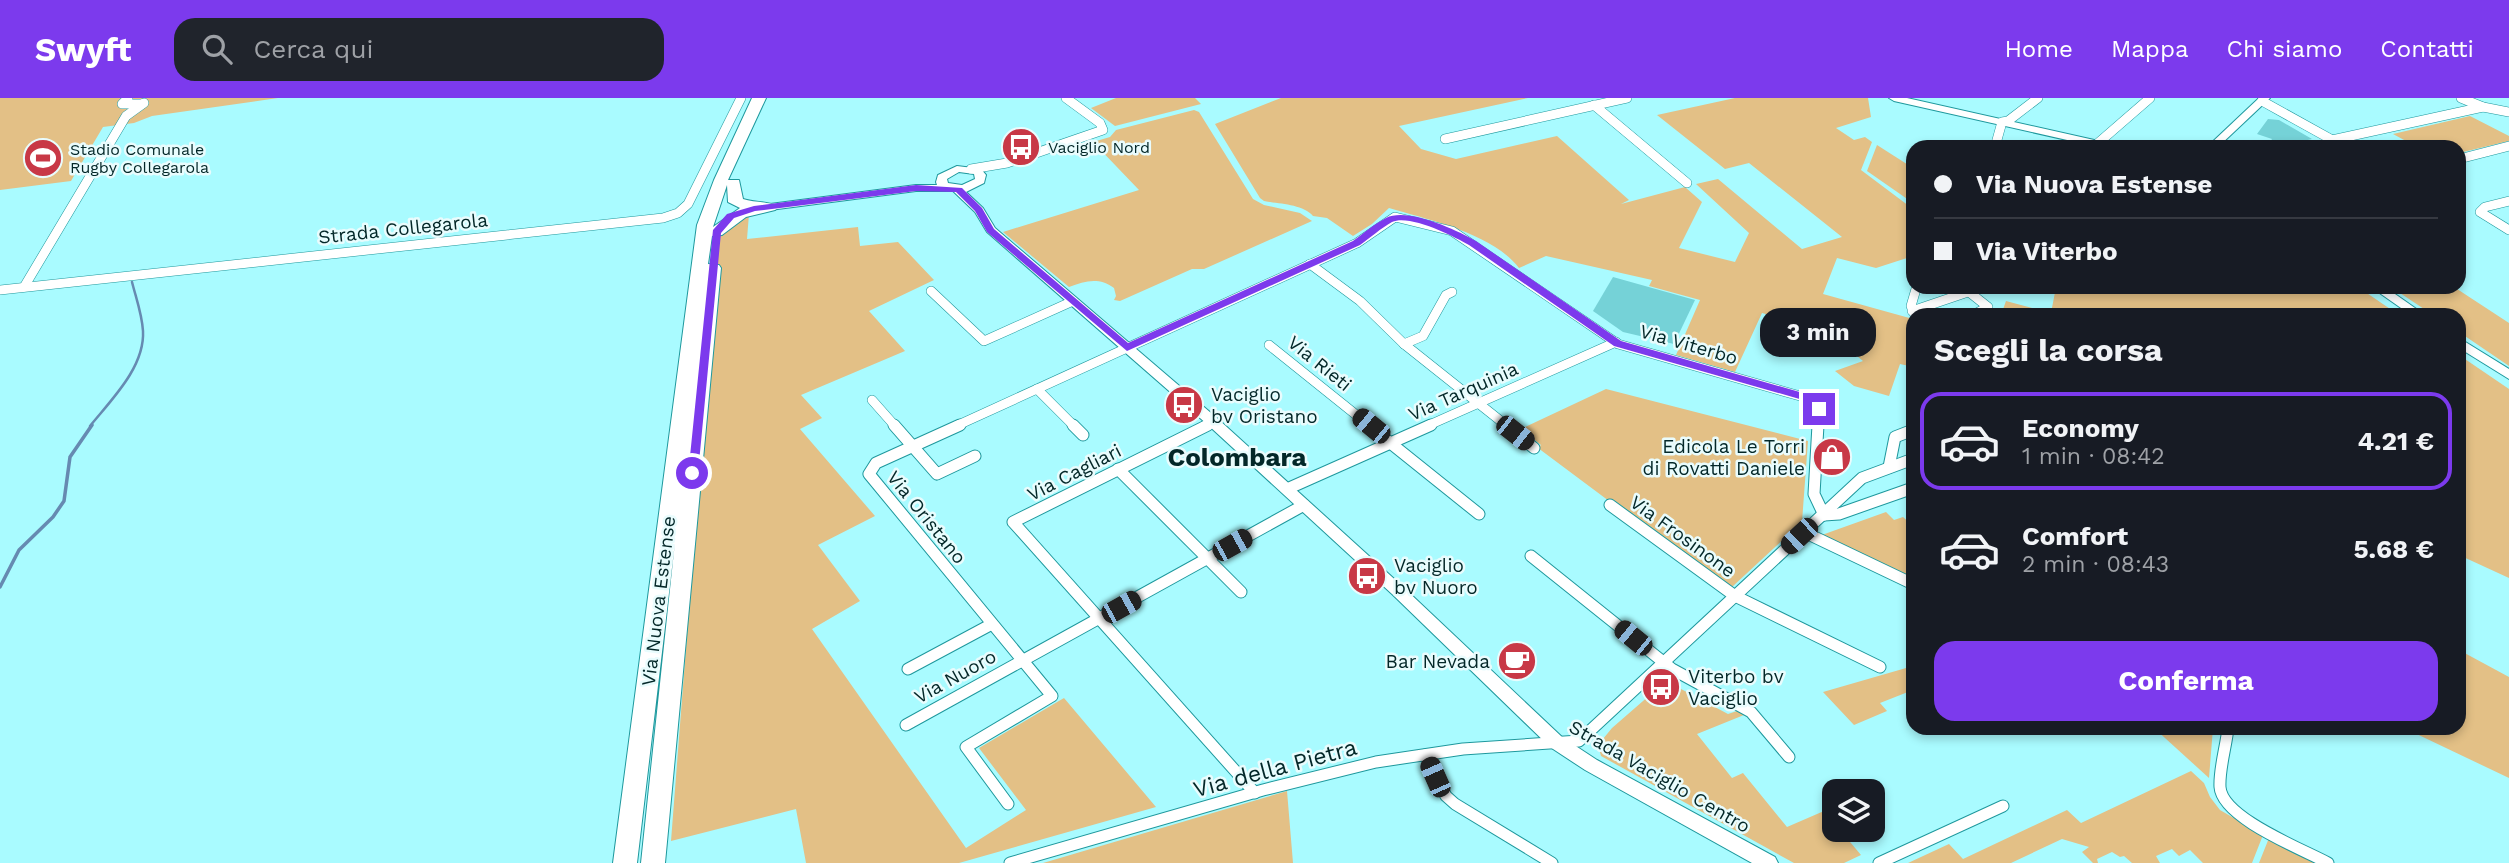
<!DOCTYPE html>
<html lang="it">
<head>
<meta charset="utf-8">
<style>
	:root { --surface:#171b24; --page:#20242c; --text:#f1f3f6; --muted:#9ea1a6; --line:#363941; --accent:#7c3aed }
	body { margin:0; font-family:"Work Sans",sans-serif; background:var(--page); color:var(--text); height:100vh; display:flex; flex-direction:column; font-size:26px; white-space:nowrap }
	* { box-sizing:border-box; margin:0 }
	p { font-size:23px; color:var(--muted) }
	.icon { flex:none; width:38px; height:38px; fill:none; stroke:currentColor; stroke-width:2; stroke-linecap:round; stroke-linejoin:round }
	.map { position:relative; flex:1; overflow:hidden }
	.drawer { position:absolute; left:1906px; top:210px; width:560px; height:427px; display:flex; flex-direction:column; background:var(--surface); border-radius:21px; box-shadow:0 4px 10px #0003 }
	.drawer>* { flex:none }
	.top-card { position:absolute; left:1906px; top:42px; width:560px; height:154px; border-radius:21px; box-shadow:0 4px 10px #0003; display:grid; align-content:center; height:154px; padding:0 28px; background:var(--surface) }
	.fabs { position:absolute; left:1822px; top:681px; display:grid; gap:14px }
	.fabs a { display:grid; place-items:center; width:63px; height:63px; border-radius:14px; background:var(--surface); box-shadow:0 4px 10px #0003; font-size:35px }
	.end { position:absolute; width:32px; height:32px; margin:-16px; border:9px solid #7c3aed; background:#fff; box-shadow:0 0 0 4px #fff }
	.from { border-radius:50% }
	.bubble { position:absolute; height:49px; border-radius:21px; background:var(--surface); box-shadow:0 4px 10px #0003; font-size:23px; font-weight:700; line-height:49px; text-align:center }
	.car { position:absolute; width:21px; height:42px; margin:-21px -10px; border-radius:9px; box-shadow:0 0 5px 2px #0007; background:linear-gradient(#222 24%,#8ab4d8 0 40%,#222 0 76%,#8ab4d8 0 86%,#222 0) }
	.top-card b { display:flex; align-items:center; gap:24px; height:66px; font-size:26px }
	.top-card b+b { border-top:2px solid var(--line) }
	.top-card i { width:18px; height:18px; background:var(--text) }
	ul { padding:0; list-style:none }
	li { display:flex; align-items:center; gap:21px; height:98px; margin:0 14px 10px; padding:0 14px; border:4px solid transparent; border-radius:21px }
	li div { flex:1 }
	li b { display:block; font-size:26px }
	li em { font-style:normal; font-weight:700 }
	li.current { border-color:var(--accent) }
	li>.icon { width:63px; height:63px; stroke-width:1.5 }
	h2 { padding:0 28px; font-size:32px; line-height:84px }
	.action { display:flex; gap:14px; margin-top:auto; padding:14px 28px }
	.action a { flex:1; height:80px; border-radius:21px; background:var(--accent); color:#fff; font-size:28px; font-weight:700; line-height:80px; text-align:center }
	header { display:flex; align-items:center; gap:42px; box-sizing:border-box; height:98px; padding:0 35px; background:var(--accent); color:#fff }
	header strong { font-size:33px }
	nav { display:flex; gap:38px; margin-inline-start:auto; font-size:24px }
	.search { width:490px; height:63px; background:var(--page); display:flex; align-items:center; gap:18px; box-sizing:border-box; padding:0 24px; border-radius:21px; color:var(--muted); font-size:26px }
	.map>svg:first-child { display:block }
</style>
</head>
<body>
<header>
<strong>Swyft</strong>
<div class="search"><svg class="icon" aria-label="search" viewBox="0 0 24 24"><circle cx="10" cy="10" r="6"/><path d="M15 15l6 6"/></svg>Cerca qui</div>
<nav><a>Home</a><a>Mappa</a><a>Chi siamo</a><a>Contatti</a></nav>
</header>
<div class="map">
<svg width="2509" height="765" viewBox="0 0 2509 765">
	<rect width="100%" height="100%" fill="#a9fbff"/>
	<!-- green -->
	<g fill="#e3c086">
		<polygon points="0,0 278,0 152,18 134,25 103,29 71,83 0,92"/>
		<polygon points="1116,0 1195,0 1201,6 1115,28 1091,10"/>
		<path d="M1281,0h247l-129,28 22,23 35,10 101,-23 72,64 -8,4 64,-17 17,15 -23,46 56,14 14,-29 -53,-49 22,-5 84,70 40,-12 -93,-74 -24,6 -68,-54 78,-17h133l3,19 -35,11 18,12 11,-3 7,5 -11,28 52,39v31l-6,18 -31,10 -39,-10 -14,36 90,25v37l-4,10 -9,-2 -11,32 -35,-10 -19,-15 28,-10 -28,-23 -26,8 7,-18 -54,-15 -27,59 -59,-17 24,-55 -51,-14 3,-6 -106,-24 -27,12c-26,-34 -89,-48 -130,-60l-17,16 -19,12 -26,-18 -14,-2c-10,-12 -34,-12 -49,-15l-4,-3 -45,-74z"/>
		<path d="M1194,12l5,2 54,87 11,6 36,8 12,8 -108,48h-12l-72,32 -6,-1 2,-4 -2,-8c-15,-11 -29,-7 -45,-1l-66,-55 136,-42 -46,-48 17,-5 6,-7z"/>
		<polygon points="2470,18 2509,38 2509,43 2459,55 2459,49 2417,49 2393,36"/>
		<polygon points="1877,47 1913,70 1913,105 1867,73"/>
		<polygon points="749,116 747,141 858,129 860,148 898,144 934,182 869,213 905,253 801,297 822,320 800,331 875,418 818,447 860,503 812,531 966,750 1026,712 979,650 1064,600 1156,709 959,765 806,765 796,711 671,743 718,137"/>
		<polygon points="2056,189 2358,189 2399,217 2001,217 2006,203 2051,215"/>
		<polygon points="2391,189 2454,189 2509,225 2509,268 2459,234 2459,217 2433,217"/>
		<polygon points="2459,257 2509,291 2509,480 2459,457"/>
		<polygon points="1606,291 1808,343 1802,424 1732,489 1612,401 1609,403 1538,350 1541,347 1521,331"/>
		<polygon points="1886,414 1894,422 1903,419 1913,428 1913,473 1909,472 1905,479 1819,438"/>
		<polygon points="2459,552 2509,579 2509,680 2404,630 2459,630"/>
		<polygon points="1913,568 1913,592 1880,605 1887,613 1854,627 1823,594"/>
		<polygon points="1666,583 1728,616 1740,612 1744,617 1697,636 1732,680 1743,675 1787,729 1824,713 1834,725 1834,732 1840,732 1861,757 1844,765 1794,765 1601,658 1598,647 1612,630"/>
		<polygon points="2154,630 2213,630 2209,680"/>
		<polygon points="2191,673 2204,685 2210,699 2220,712 2263,737 2252,765 2203,765 2190,752 2179,758 2172,751 2156,758 2160,765 2132,765 2124,758 2120,759 2112,754 2097,761 2098,765 2093,765 2082,754 2089,749 2062,741 2011,765 1908,765 1949,746 1963,761 2067,712 2081,725"/>
		<polygon points="1287,693 1293,765 1043,765"/>
		<polygon points="2269,740 2316,765 2259,765"/>
	</g>
	<g fill="none" stroke-linecap="round" stroke-linejoin="round">
		<!-- stream-far1 -->
		<path stroke="#668ab1" stroke-width="2.5" d="M90,328c21,-26 55,-59 53,-95 -1,-17 -7,-33 -11,-49"/>
		<!-- stream -->
		<polyline stroke="#668ab1" stroke-width="3.5" points="0,489 19,452 53,419 64,403 70,359 92,327"/>
	</g>
	<!-- building -->
	<g fill="#75d2d7">
		<polygon points="2268,21 2279,22 2312,41 2283,48 2270,44 2272,41 2257,36"/>
		<polygon points="1613,179 1695,202 1674,246 1623,234 1593,213"/>
	</g>
	<g fill="none" stroke-linecap="round" stroke-linejoin="round">
		<!-- minor-far1 casing -->
		<g stroke="#1e989d" stroke-width="10">
			<g id="minor-far1">
				<polyline points="128,0 122,6 142,6"/>
				<polyline points="2461,0 2483,9 2509,14"/>
				<polyline points="2262,3 2345,49"/>
				<polyline points="1594,7 1687,85"/>
				<polyline points="1445,41 1627,0"/>
				<polyline points="2332,42 2483,9"/>
				<polyline points="2097,46 2150,0"/>
				<polyline points="1995,49 2002,24 2008,23 2038,0"/>
				<polyline points="2459,61 2509,48"/>
				<polyline points="971,71 1007,65 1103,32 1100,25 1066,0"/>
				<polyline points="2509,103 2485,109 2480,114 2509,132"/>
				<polyline points="1310,166 1360,203 1404,246 1507,328"/>
				<polyline points="24,189 126,18 144,5"/>
				<polyline points="1964,190 1988,209 1973,217"/>
				<polyline points="0,192 663,120 678,115 688,106 741,0"/>
				<polyline points="931,193 984,243 1073,203"/>
				<polyline points="1912,213 1968,194"/>
				<polyline points="1914,215 1911,208 1916,191 1922,189"/>
				<polyline points="1404,246 1423,238 1446,197 1452,194"/>
				<polyline points="1269,247 1370,328"/>
				<polyline points="1913,278 1913,287"/>
				<polyline points="1037,291 1074,328"/>
				<polyline points="872,302 895,328"/>
				<polyline points="956,328 1357,145 1395,119 1452,133 1618,246 1807,300 1819,311 1818,328"/>
				<polyline points="1204,328 1213,324"/>
				<polyline points="1427,328 1616,244"/>
			</g>
		</g>
		<!-- minor casing -->
		<g stroke="#1e989d" stroke-width="13">
			<g id="minor">
				<polyline points="894,327 937,376 975,358"/>
				<polyline points="960,327 876,365 869,376 1052,598 966,649 1008,706"/>
				<polyline points="1073,327 1083,337"/>
				<polyline points="1208,327 1013,424 1255,695"/>
				<polyline points="1368,327 1479,416"/>
				<polyline points="1505,327 1534,350"/>
				<polyline points="1818,327 1814,396 1824,417"/>
				<polyline points="1889,369 1895,339 1913,332"/>
				<polyline points="1118,371 1241,494"/>
				<polyline points="1287,391 1431,327"/>
				<polyline points="1610,407 1735,498 1880,569"/>
				<polyline points="1824,417 1839,416 1913,390"/>
				<polyline points="1804,434 1913,486"/>
				<polyline points="1531,458 1672,571 1751,614 1789,659"/>
				<polyline points="908,571 992,526"/>
				<polyline points="906,627 1304,407"/>
				<path d="M2228,630c-2,19 -9,41 -8,59 2,31 82,62 108,76"/>
				<polyline points="1425,657 1446,698 1455,706 1552,765"/>
				<polyline points="1010,765 1263,692 1376,664 1463,651 1579,643 1862,380 1913,361"/>
				<polyline points="1879,765 2003,708"/>
			</g>
		</g>
		<!-- tertiary casing -->
		<g stroke="#1e989d" stroke-width="2">
			<g id="tertiary">
				<polygon points="1889,0 1907,0 2112,46 2117,49 2098,49 1894,3"/>
				<polygon points="2259,0 2270,0 2218,49 2207,49"/>
				<path d="M957,68l24,3 5,6 -2,8 -18,9 17,16 12,20 223,191 184,167 160,151 35,23 178,97 3,6h-26l-167,-93 -35,-23 -158,-153 -184,-169 -221,-193 -12,-20 -22,-21h-37l-146,19 -6,-3 6,-3 146,-19h21l-1,-3 2,-7zM959,74l15,2 1,5 -13,6 -14,-2 -1,-4z"/>
				<polygon points="2371,189 2385,189 2425,217 2411,217"/>
				<polygon points="2459,240 2509,271 2509,281 2459,250"/>
			</g>
		</g>
		<!-- trunk casing -->
		<g stroke="#1e989d" stroke-width="2">
			<path id="trunk" d="M752,0h14l-38,82h11l4,19c11,4 28,2 35,8l-3,3 -29,7 -24,18 -10,1 -4,28 11,1 2,3 -56,595h-24l34,-321 -38,321h-24l84,-638 17,-45zM727,87l1,17 12,6 -27,19z"/>
		</g>
		<!-- minor-far1 -->
		<use href="#minor-far1" stroke="#fff" stroke-width="9"/>
		<!-- minor -->
		<use href="#minor" stroke="#fff" stroke-width="11"/>
		<!-- tertiary -->
		<use href="#tertiary" fill="#fff" fill-rule="evenodd"/>
		<!-- trunk -->
		<use href="#trunk" fill="#fff" fill-rule="evenodd"/>
	</g>
	<!-- route -->
	<path fill="#7c3aed" d="M916,87l46,3 20,20 12,21 134,114 225,-102c11,-8 21,-17 33,-23 22,-11 70,12 90,23l145,100 189,54 15,14 -9,2 -13,-11 -189,-54 -145,-101c-16,-9 -59,-31 -77,-23 -11,6 -22,16 -32,23l-233,106 -140,-119 -12,-21 -19,-19 -40,-1 -161,20 -21,7 -13,15 -23,240 -6,4 -4,-1 25,-246 14,-16 27,-8z"/>
	<!-- icons -->
	<defs>
		<g id="bus-disc" transform="scale(2.0125)"><circle r="9.5" fill="#c83846" stroke="#e9fcfd"/><path d="M-5-6H5V4H4V6H2V4H-2V6H-4V4H-5ZM-3.5-4V0h7V-4ZM-3.5 1.2v1.5H-2V1.2ZM2 1.2v1.5H3.5V1.2Z" fill="#fff"/></g>
		<g id="stadium-disc" transform="scale(2.0125)"><circle r="9.5" fill="#c83846" stroke="#e9fcfd"/><path d="M0-5a6.5 5 0 1 0 0 10a6.5 5 0 1 0 0-10ZM-3.5-1.8h7v3.6h-7Z" fill="#fff"/></g>
		<g id="shop-disc" transform="scale(2.0125)"><circle r="9.5" fill="#c83846" stroke="#e9fcfd"/><path d="M-5-2.5h2.3a2.7 3.5 0 0 1 5.4 0H5L5.5 6h-11ZM-1.5-2.5h3a1.5 2.3 0 0 0-3 0Z" fill="#fff"/></g>
		<g id="cafe-disc" transform="scale(2.0125)"><circle r="9.5" fill="#c83846" stroke="#e9fcfd"/><path d="M-5.5-4.5H6V0H3Q3 3.5 0 3.5H-2.5Q-5.5 3.5-5.5 0ZM3-3.2v2h1.7v-2ZM-6 4.5H4V6H-6Z" fill="#fff"/></g>
	</defs>
	<g fill-rule="evenodd">
		<use href="#bus-disc" x="1021" y="49"/>
		<use href="#stadium-disc" x="43" y="60"/>
		<use href="#bus-disc" x="1184" y="307"/>
		<use href="#shop-disc" x="1832" y="359"/>
		<use href="#bus-disc" x="1367" y="478"/>
		<use href="#cafe-disc" x="1517" y="563"/>
		<use href="#bus-disc" x="1661" y="589"/>
	</g>
	<g text-anchor="middle" stroke-width="5" stroke-linejoin="round" paint-order="stroke">
		<!-- far-poi labels -->
		<g font-size="16" fill="#032728" stroke="#e9fcfd" text-anchor="start">
			<text x="1048" y="55">Vaciglio Nord</text>
			<text x="70" y="57">Stadio Comunale<tspan x="70" dy="18">Rugby Collegarola</tspan></text>
		</g>
		<!-- street labels -->
		<g font-size="19" fill="#032728" stroke="#e9fcfd">
			<text transform="translate(403 130) rotate(-6)" y="7">Strada Collegarola</text>
			<text transform="translate(1689 246) rotate(16)" y="7">Via Viterbo</text>
			<text transform="translate(1320 265) rotate(39)" y="7">Via Rieti</text>
			<text transform="translate(1463 293) rotate(-24)" y="7">Via Tarquinia</text>
			<text transform="translate(1074 374) rotate(-27)" y="7">Via Cagliari</text>
			<text transform="translate(927 419) rotate(51)" y="7">Via Oristano</text>
			<text transform="translate(1683 438) rotate(36)" y="7">Via Frosinone</text>
			<text transform="translate(658 503) rotate(-83)" y="7">Via Nuova Estense</text>
			<text transform="translate(955 578) rotate(-29)" y="7">Via Nuoro</text>
			<text transform="translate(1660 678) rotate(30)" y="7">Strada Vaciglio Centro</text>
		</g>
		<!-- poi labels -->
		<g font-size="19" fill="#032728" stroke="#e9fcfd" text-anchor="start">
			<text x="1211" y="303">Vaciglio<tspan x="1211" dy="22">bv Oristano</tspan></text>
			<text x="1805" y="355" text-anchor="end">Edicola Le Torri<tspan x="1805" dy="22">di Rovatti Daniele</tspan></text>
			<text x="1394" y="474">Vaciglio<tspan x="1394" dy="22">bv Nuoro</tspan></text>
			<text x="1490" y="570" text-anchor="end">Bar Nevada</text>
			<text x="1688" y="585">Viterbo bv<tspan x="1688" dy="22">Vaciglio</tspan></text>
		</g>
		<!-- near-street labels -->
		<g font-size="23" fill="#032728" stroke="#e9fcfd">
			<text transform="translate(1275 670) rotate(-15)" y="8">Via della Pietra</text>
		</g>
		<!-- district labels -->
		<g font-size="26" font-weight="bold" fill="#032728" stroke="#e9fcfd">
			<text x="1237" y="368">Colombara</text>
		</g>
	</g>
</svg>
<div class="fabs">
<a><svg class="icon" aria-label="layers" viewBox="0 0 24 24"><path d="M12 4l9 5-9 5-9-5zM3 14l9 5 9-5"/></svg></a>
</div>
<i class="end from" style="left:692px;top:375px"></i>
<i class="end" style="left:1819px;top:311px"></i>
<div class="bubble" style="left:1760px;top:210px;width:116px">3 min</div>
<i class="car" style="left:1371px;top:328px;rotate:309deg"></i>
<i class="car" style="left:1515px;top:335px;rotate:128deg"></i>
<i class="car" style="left:1799px;top:438px;rotate:227deg"></i>
<i class="car" style="left:1232px;top:447px;rotate:61deg"></i>
<i class="car" style="left:1121px;top:509px;rotate:61deg"></i>
<i class="car" style="left:1633px;top:540px;rotate:309deg"></i>
<i class="car" style="left:1435px;top:679px;rotate:336deg"></i>
<div class="top-card">
<b><i class="from"></i>Via Nuova Estense</b>
<b><i></i>Via Viterbo</b>
</div>
<section class="drawer">
<h2>Scegli la corsa</h2>
<ul>
<li class="current"><svg class="icon" aria-label="car" viewBox="0 0 24 24"><path d="M5 17H2v-5l4-1 3-4h7l3 4 3 1v5h-3M9 17h6M6 11h13"/><circle cx="7" cy="17" r="2"/><circle cx="17" cy="17" r="2"/></svg><div><b>Economy</b><p>1 min · 08:42</p></div><em>4.21 €</em></li>
<li><svg class="icon" aria-label="car" viewBox="0 0 24 24"><path d="M5 17H2v-5l4-1 3-4h7l3 4 3 1v5h-3M9 17h6M6 11h13"/><circle cx="7" cy="17" r="2"/><circle cx="17" cy="17" r="2"/></svg><div><b>Comfort</b><p>2 min · 08:43</p></div><em>5.68 €</em></li>
</ul>
<div class="action"><a>Conferma</a></div>
</section>
</div>
</body>
</html>
